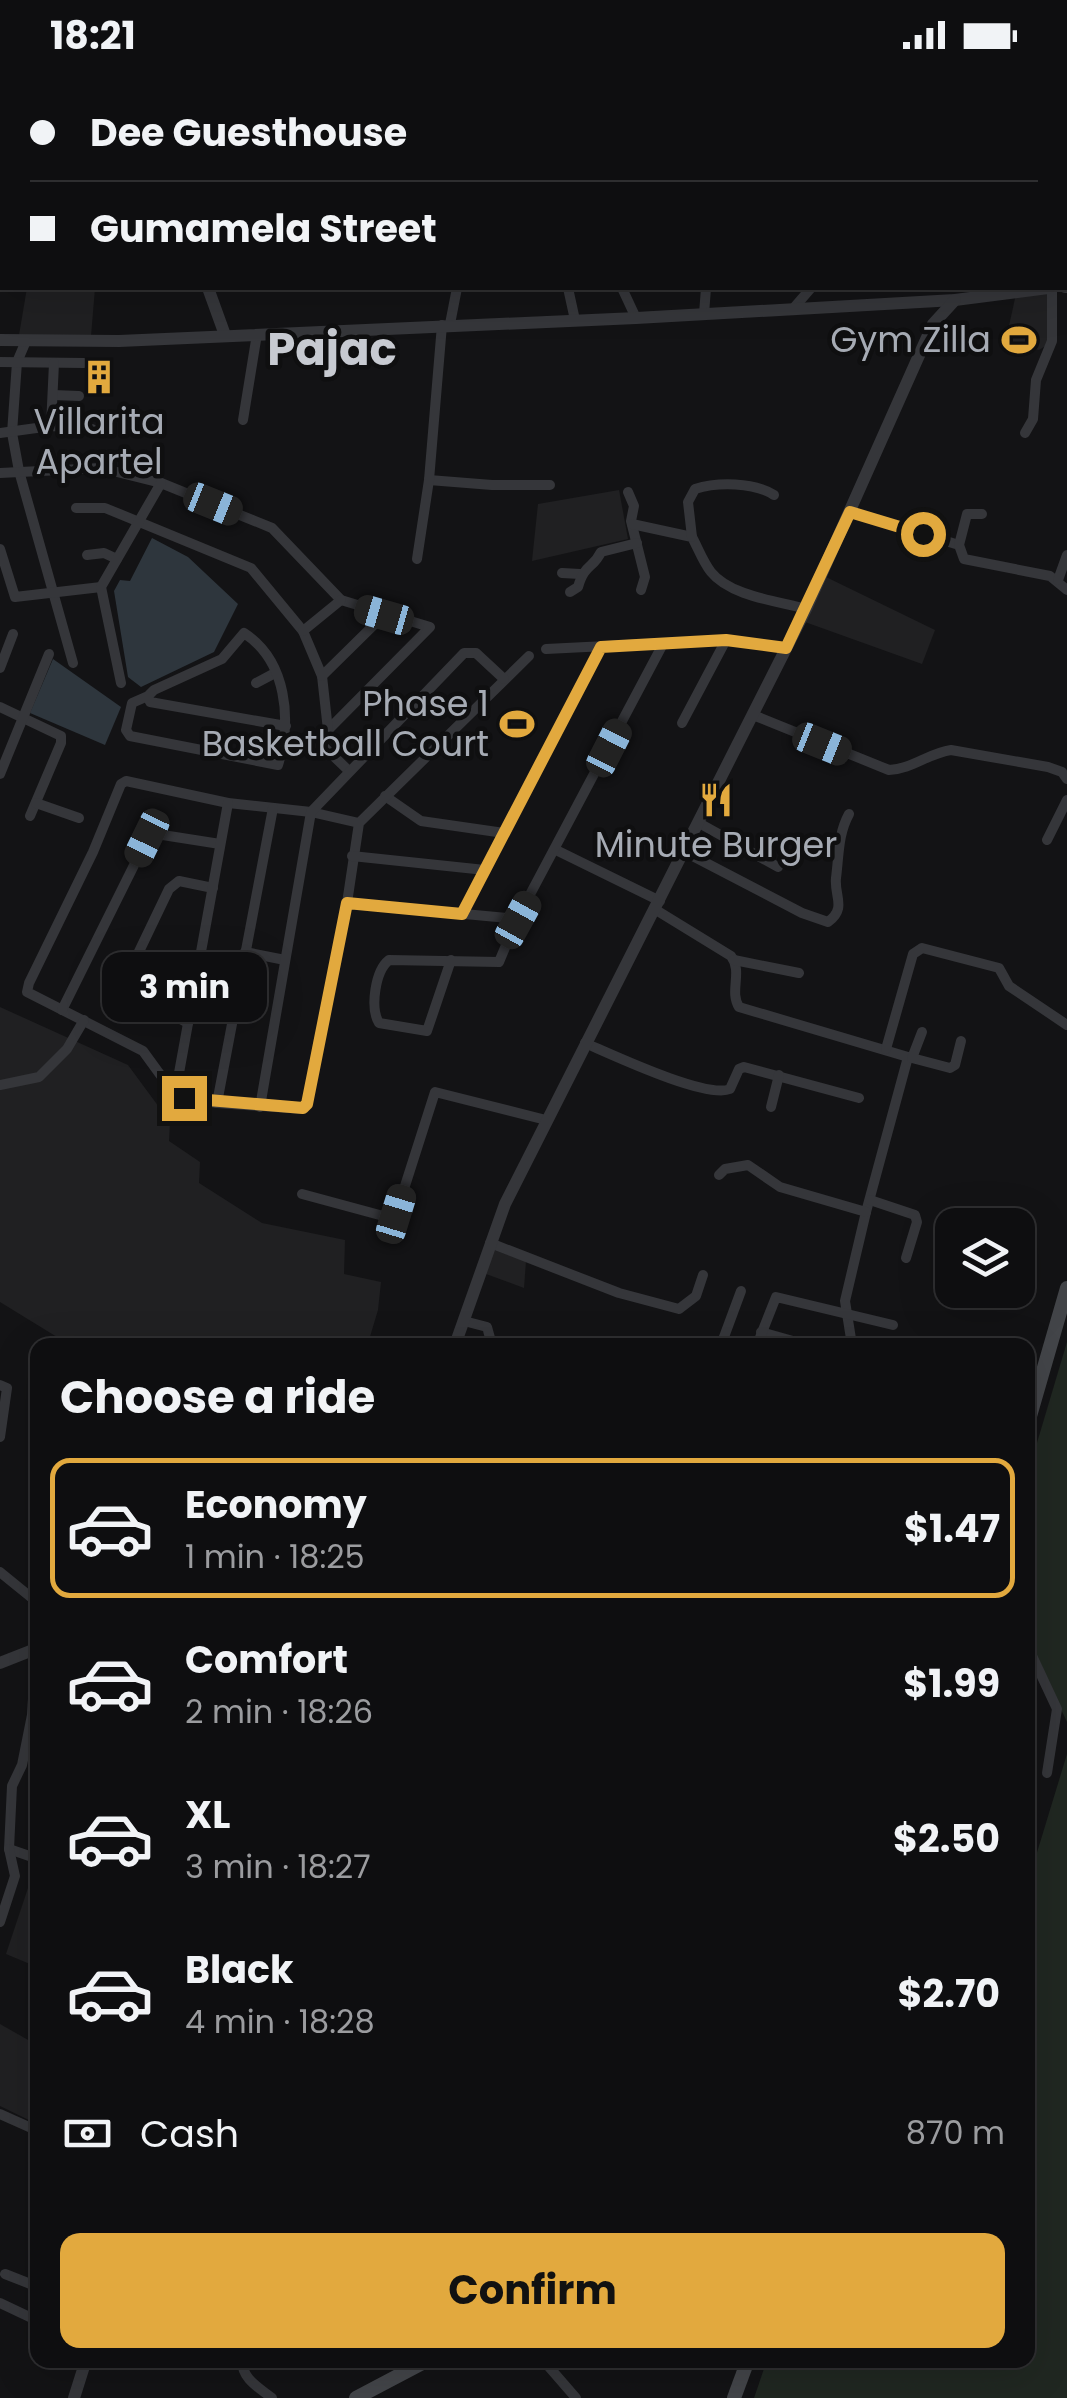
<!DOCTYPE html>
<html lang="en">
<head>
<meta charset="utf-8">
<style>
	:root { --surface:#0e0e10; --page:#171719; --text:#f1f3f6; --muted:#9b9c9f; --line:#2e2e30; --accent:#e2a93e }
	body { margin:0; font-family:Poppins,sans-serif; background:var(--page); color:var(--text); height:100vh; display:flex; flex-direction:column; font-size:38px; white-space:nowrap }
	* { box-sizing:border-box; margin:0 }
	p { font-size:32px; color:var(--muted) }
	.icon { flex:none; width:55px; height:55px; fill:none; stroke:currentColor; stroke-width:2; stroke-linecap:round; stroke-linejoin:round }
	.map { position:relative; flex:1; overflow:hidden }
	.panel { position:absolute; left:30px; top:1268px; width:1005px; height:1030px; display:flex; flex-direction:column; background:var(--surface); border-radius:20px; box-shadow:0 10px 40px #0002,0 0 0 2px var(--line) }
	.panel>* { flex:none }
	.guide { position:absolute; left:0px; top:0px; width:1068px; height:220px; box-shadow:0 10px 40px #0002,0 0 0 2px var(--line); display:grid; align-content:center; height:220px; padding:0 30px; background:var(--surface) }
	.fabs { position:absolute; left:935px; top:1138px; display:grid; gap:20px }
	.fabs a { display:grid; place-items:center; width:100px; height:100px; border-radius:20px; background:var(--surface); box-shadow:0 10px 40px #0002,0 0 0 2px var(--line); font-size:50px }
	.end { position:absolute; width:45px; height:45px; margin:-22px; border:12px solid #e2a93e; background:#111; box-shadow:0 0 0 5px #111 }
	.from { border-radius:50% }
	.bubble { position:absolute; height:70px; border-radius:20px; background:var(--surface); box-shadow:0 10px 40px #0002,0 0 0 2px var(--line); font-size:32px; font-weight:700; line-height:70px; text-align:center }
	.car { position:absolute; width:30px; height:60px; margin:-30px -15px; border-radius:12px; box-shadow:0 0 8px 2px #0007; background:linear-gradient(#222 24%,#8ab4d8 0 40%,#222 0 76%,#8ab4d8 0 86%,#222 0) }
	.guide b { display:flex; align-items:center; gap:35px; height:95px; font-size:38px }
	.guide b+b { border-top:2px solid var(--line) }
	.guide i { width:25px; height:25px; background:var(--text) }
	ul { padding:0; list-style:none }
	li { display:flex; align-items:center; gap:30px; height:140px; margin:0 20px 15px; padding:0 10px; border:5px solid transparent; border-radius:20px }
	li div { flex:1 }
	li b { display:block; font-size:38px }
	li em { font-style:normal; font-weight:700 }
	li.on { border-color:var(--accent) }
	li>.icon { width:90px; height:90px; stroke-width:1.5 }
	h2 { padding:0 30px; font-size:45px; line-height:120px }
	.pay { display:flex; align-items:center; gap:25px; height:110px; padding:0 30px; font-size:38px }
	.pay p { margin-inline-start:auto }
	.button { display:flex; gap:20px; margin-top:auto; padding:20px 30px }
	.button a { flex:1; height:115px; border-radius:20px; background:var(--accent); color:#111; font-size:40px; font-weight:700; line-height:115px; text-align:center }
	.status { display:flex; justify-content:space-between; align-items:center; height:70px; padding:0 50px; background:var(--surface); direction:ltr }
	.status svg { height:28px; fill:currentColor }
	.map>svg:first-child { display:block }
</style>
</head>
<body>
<div class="status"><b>18:21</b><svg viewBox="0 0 49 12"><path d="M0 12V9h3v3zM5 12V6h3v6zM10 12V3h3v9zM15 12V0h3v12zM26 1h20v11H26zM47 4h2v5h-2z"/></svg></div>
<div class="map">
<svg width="1067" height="2328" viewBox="0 0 1067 2328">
	<rect width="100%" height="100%" fill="#131315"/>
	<!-- built -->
	<g fill="#202022">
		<polygon points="27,218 95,218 91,266 19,265"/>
		<polygon points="1050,223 1047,275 1039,280 1005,274 1016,224"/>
		<polygon points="619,420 628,469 532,491 538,434"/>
		<polygon points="826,507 935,560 922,594 805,552"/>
		<polygon points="0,937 128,995 170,1052 169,1071 200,1092 199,1113 262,1153 345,1170 344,1204 381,1212 378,1240 369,1270 341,1267 338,1275 70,1275 0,1232"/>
		<polygon points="494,1180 526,1191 524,1218 486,1204"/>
		<polygon points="35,1797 38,1798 37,1897 6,1884"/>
		<polygon points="0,1954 37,1975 37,2054 0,2036"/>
	</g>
	<!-- green -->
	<g fill="#202721">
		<polygon points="1067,1272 1067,1652 1028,1569 1028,1403"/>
		<polygon points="1067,1684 1067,2328 754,2328 767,2290 1028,2290 1028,1812"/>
	</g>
	<!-- water -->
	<g fill="#2e363d">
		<polygon points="152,468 188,487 238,534 214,582 141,617 128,607 114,521 120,510 130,511"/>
		<polygon points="53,589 121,637 105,675 30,643"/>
	</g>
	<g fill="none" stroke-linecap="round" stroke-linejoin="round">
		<!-- minor -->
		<g stroke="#35363a" stroke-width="10">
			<polyline points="498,0 499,2"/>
			<polyline points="676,0 677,2"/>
			<polyline points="711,2 712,0"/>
			<polyline points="568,218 575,250"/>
			<polyline points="622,218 636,248"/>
			<polyline points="792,240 811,218"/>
			<polyline points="704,244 706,218"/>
			<polyline points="450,254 457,218"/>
			<polyline points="26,271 17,292 12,363 19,401 73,593"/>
			<polyline points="0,292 84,293"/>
			<polyline points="53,325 79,326"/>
			<polyline points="243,350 257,264"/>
			<polyline points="51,356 54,293"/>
			<polyline points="0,363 51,356 92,359"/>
			<polyline points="1025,363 1033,349 1036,310 1052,271 1052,218"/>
			<polyline points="0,403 101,398 161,413 272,458 341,530 430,557 328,660 321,674"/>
			<polyline points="429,410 492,415 550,415"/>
			<polyline points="628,422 634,436 631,451 645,507 641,520"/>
			<polyline points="76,438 105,438 251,498 303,561 322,606 328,660"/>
			<polyline points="850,442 959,475"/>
			<polyline points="982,444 967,444 959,475 964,489 1050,506 1067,520"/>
			<path d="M632,454l60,13c6,11 11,25 19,35 19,24 66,29 95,37"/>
			<path d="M692,467l-4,-35 7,-13c22,-7 59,-7 79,6"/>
			<polyline points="0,479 15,527 101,517"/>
			<polyline points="87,485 104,483 117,489"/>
			<polyline points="417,489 429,410 442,255"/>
			<polyline points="562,503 580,504"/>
			<polyline points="1058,510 1067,485"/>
			<path d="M570,522l8,-5c7,-24 15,-18 23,-35l36,-9"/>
			<polyline points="303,561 341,530"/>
			<polyline points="546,579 726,570 785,578"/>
			<polyline points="0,598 13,564"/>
			<polyline points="322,606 384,545"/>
			<polyline points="121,613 101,517 161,413"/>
			<polyline points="256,613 275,603"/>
			<path d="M148,626l-16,7 -6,27 4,6 148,29c14,-45 9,-104 -34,-132l-22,26 -68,31 -6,6 2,6 136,24"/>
			<polyline points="0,637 61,666 61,673 30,746"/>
			<path d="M753,645l136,55c23,-1 40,-17 62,-20l97,17 14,5 5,7"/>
			<polyline points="682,653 726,570"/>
			<polyline points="285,669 321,674 349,701"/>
			<polyline points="0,704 49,584"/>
			<polyline points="385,726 421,751 504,763"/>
			<polyline points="36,733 79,748"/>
			<polyline points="359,753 311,742 228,733 126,711 121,714 93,782 29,913 27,922 143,981 175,1025 217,1033 303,1039 307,1034 347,833 359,753 529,586"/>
			<polyline points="699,753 778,797"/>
			<polyline points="1047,770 1067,730"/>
			<polyline points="556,780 660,831"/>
			<path d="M685,782l117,61 26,9c19,-14 6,-26 8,-44 3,-23 2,-44 13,-64"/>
			<polyline points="352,786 485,800"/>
			<polyline points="347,833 517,849"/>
			<path d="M656,840l75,46c12,16 -2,35 8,51l169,50 -42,155 -21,89 7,44"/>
			<polyline points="462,844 601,577"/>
			<polyline points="245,882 285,890"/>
			<path d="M451,890l-24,71 -48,-8c-9,-15 -4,-52 10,-63l110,2 18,-43 146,-275"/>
			<polyline points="734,890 799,903"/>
			<polyline points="62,940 150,763 220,774"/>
			<polyline points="188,953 122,917 169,819 179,811 213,818"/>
			<polyline points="922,962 912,988 950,998 955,995 961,971"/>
			<path d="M585,973c28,12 121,56 145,46l9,-20 5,-2 115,31"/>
			<polyline points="886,979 913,884 922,878 999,898 1009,916 1067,955"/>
			<polyline points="0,1015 39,1007 67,979 84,950"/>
			<polyline points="175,1025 228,733"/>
			<polyline points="217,1033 273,738"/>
			<polyline points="260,1037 311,742 464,583 476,583 504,609"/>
			<polyline points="771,1037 779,1005"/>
			<polyline points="719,1105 725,1099 748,1095 780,1117 866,1142"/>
			<polyline points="302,1124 387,1147 396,1144 435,1022 546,1050"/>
			<polyline points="870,1130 915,1145 917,1152 906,1188"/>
			<polyline points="490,1173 619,1223 679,1239 696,1226 703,1205"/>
			<polyline points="464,1251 487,1257 492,1275"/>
			<polyline points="761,1262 807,1275"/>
			<polyline points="721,1275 741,1221"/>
			<polyline points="757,1275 776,1227 893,1255"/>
			<polyline points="0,1315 7,1318 0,1367"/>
			<polyline points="0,1502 38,1533"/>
			<polyline points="1028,1577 1057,1639 1047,1703"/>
			<polyline points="36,1579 32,1645 22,1695 12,1716 9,1779 38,1789"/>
			<polyline points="1028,1658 1032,1667"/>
			<polyline points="0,1852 15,1806 9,1779"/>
			<polyline points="0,2044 38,2061"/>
			<polyline points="5,2204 38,2217"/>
			<polyline points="0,2233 38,2251"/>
			<path d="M242,2290c0,19 16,27 30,38"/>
			<polyline points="543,2290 576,2328"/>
		</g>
		<!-- tertiary -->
		<g stroke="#35363a" stroke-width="12">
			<polyline points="95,0 97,2"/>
			<polyline points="1065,68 1067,60"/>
			<polyline points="1065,217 1067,217"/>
			<polyline points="208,218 225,265"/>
			<polyline points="0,270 119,271 636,248 955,230 1048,218"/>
			<polyline points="455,1275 505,1134 806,539 933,254 955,230"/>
			<polyline points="0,1593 38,1578"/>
			<polyline points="74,2328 86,2290"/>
		</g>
		<!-- secondary -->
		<g stroke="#434549" stroke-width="14">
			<polyline points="1028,1353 1067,1218"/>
			<polyline points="356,2328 428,2290"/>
			<polyline points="734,2328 748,2290"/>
		</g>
	</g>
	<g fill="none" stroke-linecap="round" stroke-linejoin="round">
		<!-- route -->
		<polyline stroke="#e2a93e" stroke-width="12" points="184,1028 303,1038 307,1034 347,833 462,844 601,577 726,570 786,578 850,442 923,464"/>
	</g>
	<!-- icons -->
	<defs>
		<g id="stadium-bare" transform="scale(2.7)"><path d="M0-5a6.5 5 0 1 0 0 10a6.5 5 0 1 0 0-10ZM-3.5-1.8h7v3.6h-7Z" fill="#e2a93e" stroke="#0f0f10" stroke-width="2.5" paint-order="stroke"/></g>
		<g id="building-bare" transform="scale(2.7)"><path d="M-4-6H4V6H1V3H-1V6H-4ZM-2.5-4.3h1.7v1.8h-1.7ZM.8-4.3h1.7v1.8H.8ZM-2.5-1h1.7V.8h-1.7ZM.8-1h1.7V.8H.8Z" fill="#e2a93e" stroke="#0f0f10" stroke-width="2.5" paint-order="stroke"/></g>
		<g id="restaurant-bare" transform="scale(2.7)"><path d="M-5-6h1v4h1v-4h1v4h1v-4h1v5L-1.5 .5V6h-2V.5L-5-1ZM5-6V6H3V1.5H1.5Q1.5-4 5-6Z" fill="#e2a93e" stroke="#0f0f10" stroke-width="2.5" paint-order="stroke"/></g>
	</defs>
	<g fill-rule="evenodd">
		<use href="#stadium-bare" x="1019" y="270"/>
		<use href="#building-bare" x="99" y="307"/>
		<use href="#stadium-bare" x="517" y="654"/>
		<use href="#restaurant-bare" x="716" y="730"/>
	</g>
	<g text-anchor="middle" stroke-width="9" stroke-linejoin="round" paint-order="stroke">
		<!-- poi labels -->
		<g font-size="35" fill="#a6abb4" stroke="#0f0f10" text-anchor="end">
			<text x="991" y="282">Gym Zilla</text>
			<text x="99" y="364" text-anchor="middle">Villarita<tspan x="99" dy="40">Apartel</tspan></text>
			<text x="489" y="646">Phase 1<tspan x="489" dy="40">Basketball Court</tspan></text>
			<text x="716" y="787" text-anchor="middle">Minute Burger</text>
		</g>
		<!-- district labels -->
		<g font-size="45" font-weight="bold" fill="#c7cad1" stroke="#0f0f10">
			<text x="332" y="295">Pajac</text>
		</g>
	</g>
</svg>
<div class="fabs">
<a><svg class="icon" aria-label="layers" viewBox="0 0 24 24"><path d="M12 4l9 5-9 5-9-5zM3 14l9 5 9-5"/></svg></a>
</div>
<i class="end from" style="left:923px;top:464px"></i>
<i class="end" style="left:184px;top:1028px"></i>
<div class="bubble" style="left:102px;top:882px;width:165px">3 min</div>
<i class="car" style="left:213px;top:434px;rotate:112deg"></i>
<i class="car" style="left:384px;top:545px;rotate:286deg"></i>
<i class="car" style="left:822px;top:674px;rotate:112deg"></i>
<i class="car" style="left:609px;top:678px;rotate:27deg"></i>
<i class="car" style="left:147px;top:768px;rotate:206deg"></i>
<i class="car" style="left:518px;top:850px;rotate:29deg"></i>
<i class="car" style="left:396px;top:1144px;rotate:17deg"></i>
<div class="guide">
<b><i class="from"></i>Dee Guesthouse</b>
<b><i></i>Gumamela Street</b>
</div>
<section class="panel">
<h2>Choose a ride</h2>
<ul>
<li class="on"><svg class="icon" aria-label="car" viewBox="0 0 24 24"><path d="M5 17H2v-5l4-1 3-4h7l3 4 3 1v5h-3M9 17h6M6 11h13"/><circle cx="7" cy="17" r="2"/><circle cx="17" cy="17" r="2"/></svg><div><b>Economy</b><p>1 min · 18:25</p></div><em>$1.47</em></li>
<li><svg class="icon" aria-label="car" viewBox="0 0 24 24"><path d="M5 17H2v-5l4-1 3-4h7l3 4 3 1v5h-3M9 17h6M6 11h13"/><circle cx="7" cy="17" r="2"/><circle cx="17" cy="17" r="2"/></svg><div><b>Comfort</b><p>2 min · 18:26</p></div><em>$1.99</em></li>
<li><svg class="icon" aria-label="car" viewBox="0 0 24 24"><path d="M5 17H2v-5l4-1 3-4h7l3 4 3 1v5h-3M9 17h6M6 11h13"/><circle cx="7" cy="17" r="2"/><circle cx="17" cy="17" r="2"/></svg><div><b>XL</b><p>3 min · 18:27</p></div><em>$2.50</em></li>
<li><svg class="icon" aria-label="car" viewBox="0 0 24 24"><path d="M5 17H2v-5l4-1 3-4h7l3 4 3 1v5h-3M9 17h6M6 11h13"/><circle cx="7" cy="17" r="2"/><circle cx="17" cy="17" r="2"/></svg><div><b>Black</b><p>4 min · 18:28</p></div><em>$2.70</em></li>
</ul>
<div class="pay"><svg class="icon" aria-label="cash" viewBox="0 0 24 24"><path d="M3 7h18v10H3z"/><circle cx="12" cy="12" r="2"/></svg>Cash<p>870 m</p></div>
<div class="button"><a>Confirm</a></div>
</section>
</div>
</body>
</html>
